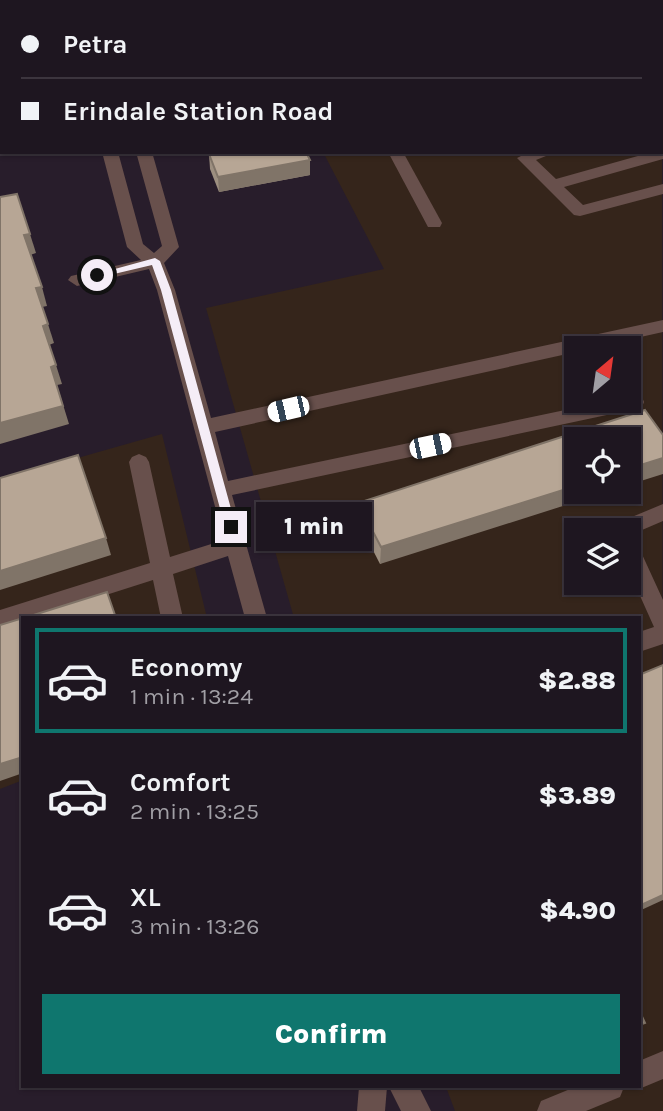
<!DOCTYPE html>
<html lang="en">
<head>
<meta charset="utf-8">
<style>
	:root { --surface:#1e1620; --page:#261f29; --text:#f1f3f6; --muted:#a19fa5; --line:#3c353e; --accent:#0f766e }
	body { margin:0; font-family:Karla,sans-serif; background:var(--page); color:var(--text); height:100vh; display:flex; flex-direction:column; font-size:26px; white-space:nowrap }
	* { box-sizing:border-box; margin:0 }
	p { font-size:23px; color:var(--muted) }
	.icon { flex:none; width:38px; height:38px; fill:none; stroke:currentColor; stroke-width:2; stroke-linecap:round; stroke-linejoin:round }
	.map { position:relative; flex:1; overflow:hidden }
	.drawer { position:absolute; left:21px; top:616px; width:620px; height:472px; display:flex; flex-direction:column; background:var(--surface); border-radius:0px; box-shadow:0 2px 5px #0004,0 0 0 2px var(--line) }
	.drawer>* { flex:none }
	.top-card { position:absolute; left:0px; top:0px; width:663px; height:154px; box-shadow:0 2px 5px #0004,0 0 0 2px var(--line); display:grid; align-content:center; height:154px; padding:0 21px; background:var(--surface) }
	.needle { width:46px; rotate:29deg }
	.controls { position:absolute; left:564px; top:336px; display:grid; gap:14px }
	.controls a { display:grid; place-items:center; width:77px; height:77px; border-radius:0px; background:var(--surface); box-shadow:0 2px 5px #0004,0 0 0 2px var(--line); font-size:35px }
	.end { position:absolute; width:32px; height:32px; margin:-16px; border:9px solid #f5edf7; background:#111; box-shadow:0 0 0 4px #111 }
	.from { border-radius:50% }
	.bubble { position:absolute; height:49px; border-radius:0px; background:var(--surface); box-shadow:0 2px 5px #0004,0 0 0 2px var(--line); font-size:23px; font-weight:800; line-height:49px; text-align:center }
	.car { position:absolute; width:21px; height:42px; margin:-21px -10px; border-radius:9px; box-shadow:0 0 5px 2px #0007; background:linear-gradient(#fff 24%,#345 0 40%,#fff 0 76%,#345 0 86%,#fff 0) }
	.top-card b { display:flex; align-items:center; gap:24px; height:66px; font-size:26px }
	.top-card b+b { border-top:2px solid var(--line) }
	.top-card i { width:18px; height:18px; background:var(--text) }
	ul { padding:12px 0 0; list-style:none }
	li { display:flex; align-items:center; gap:21px; height:105px; margin:0 14px 10px; padding:0 7px; border:4px solid transparent; border-radius:0px }
	li div { flex:1 }
	li b { display:block; font-size:26px }
	li em { font-style:normal; font-weight:800 }
	li.on { border-color:var(--accent) }
	li>.icon { width:63px; height:63px; stroke-width:1.5 }
	.action { display:flex; gap:14px; margin-top:auto; padding:14px 21px }
	.action a { flex:1; height:80px; border-radius:0px; background:var(--accent); color:#fff; font-size:28px; font-weight:800; line-height:80px; text-align:center }
	.map>svg:first-child { display:block }
</style>
</head>
<body>
<div class="map">
<svg width="663" height="1111" viewBox="0 0 663 1111">
	<rect width="100%" height="100%" fill="#281d2b"/>
	<!-- industrial -->
	<g fill="#35251b" fill-rule="evenodd">
		<path d="M662,74l1,1037h-208l-9,-24h193v-469h-345l-88,-310 178,-39 -61,-117h339zM576,348h52v53h-52zM576,439h52v53h-52zM576,530h52v53h-52z"/>
		<polygon points="162,434 207,618 23,618 23,780 0,789 0,480"/>
	</g>
	<g fill="none" stroke-linecap="round" stroke-linejoin="round">
		<!-- minor -->
		<g fill="#68504c" fill-rule="evenodd">
			<polygon points="72,0 86,0 87,2 74,2"/>
			<rect x="662" y="125" width="1" height="10"/>
			<polygon points="663,149 663,159 564,187 583,205 663,184 663,194 580,216 574,215 517,158 529,152 556,152 536,160 556,179 652,152 662,152"/>
			<polygon points="102,152 118,152 143,244 154,253 162,246 136,152 152,152 179,247 164,263 175,290 211,418 663,320 663,332 591,348 576,348 576,352 215,432 228,481 608,401 628,401 628,396 642,397 644,402 642,407 635,409 232,495 267,618 245,618 228,556 173,574 183,618 161,618 153,580 34,618 23,618 23,621 0,628 0,610 150,563 129,462 132,457 139,454 146,457 149,462 170,557 224,540 157,290 149,269 77,286 68,280 71,276 141,260 127,247"/>
			<polygon points="388,152 403,152 442,223 440,227 428,227"/>
			<polygon points="663,504 663,521 628,536 628,530 612,530 615,524"/>
			<polygon points="628,537 635,539 663,600 663,644 639,652 639,632 654,627 628,569"/>
			<polygon points="663,1051 663,1079 639,1089 633,1087 639,1087 639,1061"/>
			<polygon points="359,1087 387,1087 385,1111 357,1111"/>
			<polygon points="389,1087 419,1087 431,1111 401,1111"/>
			<polygon points="575,1087 624,1087 620,1097 586,1111 537,1111 541,1101"/>
		</g>
		<!-- major -->
		<g fill="#af7d77" fill-rule="evenodd">
			<polygon points="606,0 626,0 605,2"/>
			<rect x="0" y="117" width="2" height="8"/>
			<rect x="0" y="141" width="2" height="10"/>
		</g>
	</g>
	<!-- wall -->
	<g fill="#9d8f80">
		<polygon points="209,154 310,160 310,175 219,192 210,169"/>
		<polygon points="645,410 380,564 358,521 358,503"/>
	</g>
	<!-- shaded-wall -->
	<g fill="#807468">
		<polygon points="310,160 310,175 219,192 218,177"/>
		<polygon points="30,234 36,253 30,255 24,235"/>
		<polygon points="42,287 47,306 42,307 36,288"/>
		<polygon points="48,324 54,343 49,345 43,326"/>
		<polygon points="56,365 62,384 57,385 69,424 0,444 0,423 51,367"/>
		<polygon points="663,458 663,474 628,485 628,469"/>
		<polygon points="576,486 576,492 607,492 380,564 381,547"/>
		<polygon points="106,538 111,555 0,590 0,571"/>
		<polygon points="23,757 23,773 0,781 0,764"/>
		<polygon points="663,895 663,900 639,911 639,906"/>
	</g>
	<!-- building -->
	<g fill="#b7a695" stroke="#807468" stroke-width="2">
		<polygon points="217,152 306,152 310,160 218,177 209,154"/>
		<polygon points="17,194 30,234 24,235 42,287 36,288 48,324 43,326 56,365 51,367 63,406 0,423 0,197"/>
		<polygon points="645,410 663,435 663,458 628,469 628,439 576,439 576,486 381,547 358,503"/>
		<polygon points="78,455 106,538 0,571 0,478"/>
		<polygon points="107,592 116,618 24,618"/>
		<polygon points="23,618 23,757 0,764 0,625"/>
		<polygon points="663,665 663,895 639,906 639,675"/>
		<polygon points="639,1010 645,1023 639,1025"/>
	</g>
	<!-- route -->
	<polygon fill="#f5edf7" points="155,258 160,261 171,290 236,527 231,531 225,527 161,290 152,265 97,278 93,275"/>
</svg>
<div class="controls">
<a><svg class="needle" viewBox="-14 -14 28 28"><path d="M0-13l5 13h-10z" fill="#e53935"/><path d="M0 13l5-13h-10z" fill="#a19fa5"/></svg></a>
<a><svg class="icon" aria-label="locate" viewBox="0 0 24 24"><circle cx="12" cy="12" r="6"/><path d="M12 2v4M12 18v4M2 12h4M18 12h4"/></svg></a>
<a><svg class="icon" aria-label="layers" viewBox="0 0 24 24"><path d="M12 4l9 5-9 5-9-5zM3 14l9 5 9-5"/></svg></a>
</div>
<i class="end from" style="left:97px;top:275px"></i>
<i class="end" style="left:231px;top:527px"></i>
<div class="bubble" style="left:256px;top:502px;width:116px">1 min</div>
<i class="car" style="left:288px;top:409px;rotate:257deg"></i>
<i class="car" style="left:430px;top:446px;rotate:78deg"></i>
<div class="top-card">
<b><i class="from"></i>Petra</b>
<b><i></i>Erindale Station Road</b>
</div>
<section class="drawer">
<ul>
<li class="on"><svg class="icon" aria-label="car" viewBox="0 0 24 24"><path d="M5 17H2v-5l4-1 3-4h7l3 4 3 1v5h-3M9 17h6M6 11h13"/><circle cx="7" cy="17" r="2"/><circle cx="17" cy="17" r="2"/></svg><div><b>Economy</b><p>1 min · 13:24</p></div><em>$2.88</em></li>
<li><svg class="icon" aria-label="car" viewBox="0 0 24 24"><path d="M5 17H2v-5l4-1 3-4h7l3 4 3 1v5h-3M9 17h6M6 11h13"/><circle cx="7" cy="17" r="2"/><circle cx="17" cy="17" r="2"/></svg><div><b>Comfort</b><p>2 min · 13:25</p></div><em>$3.89</em></li>
<li><svg class="icon" aria-label="car" viewBox="0 0 24 24"><path d="M5 17H2v-5l4-1 3-4h7l3 4 3 1v5h-3M9 17h6M6 11h13"/><circle cx="7" cy="17" r="2"/><circle cx="17" cy="17" r="2"/></svg><div><b>XL</b><p>3 min · 13:26</p></div><em>$4.90</em></li>
</ul>
<div class="action"><a>Confirm</a></div>
</section>
</div>
</body>
</html>
